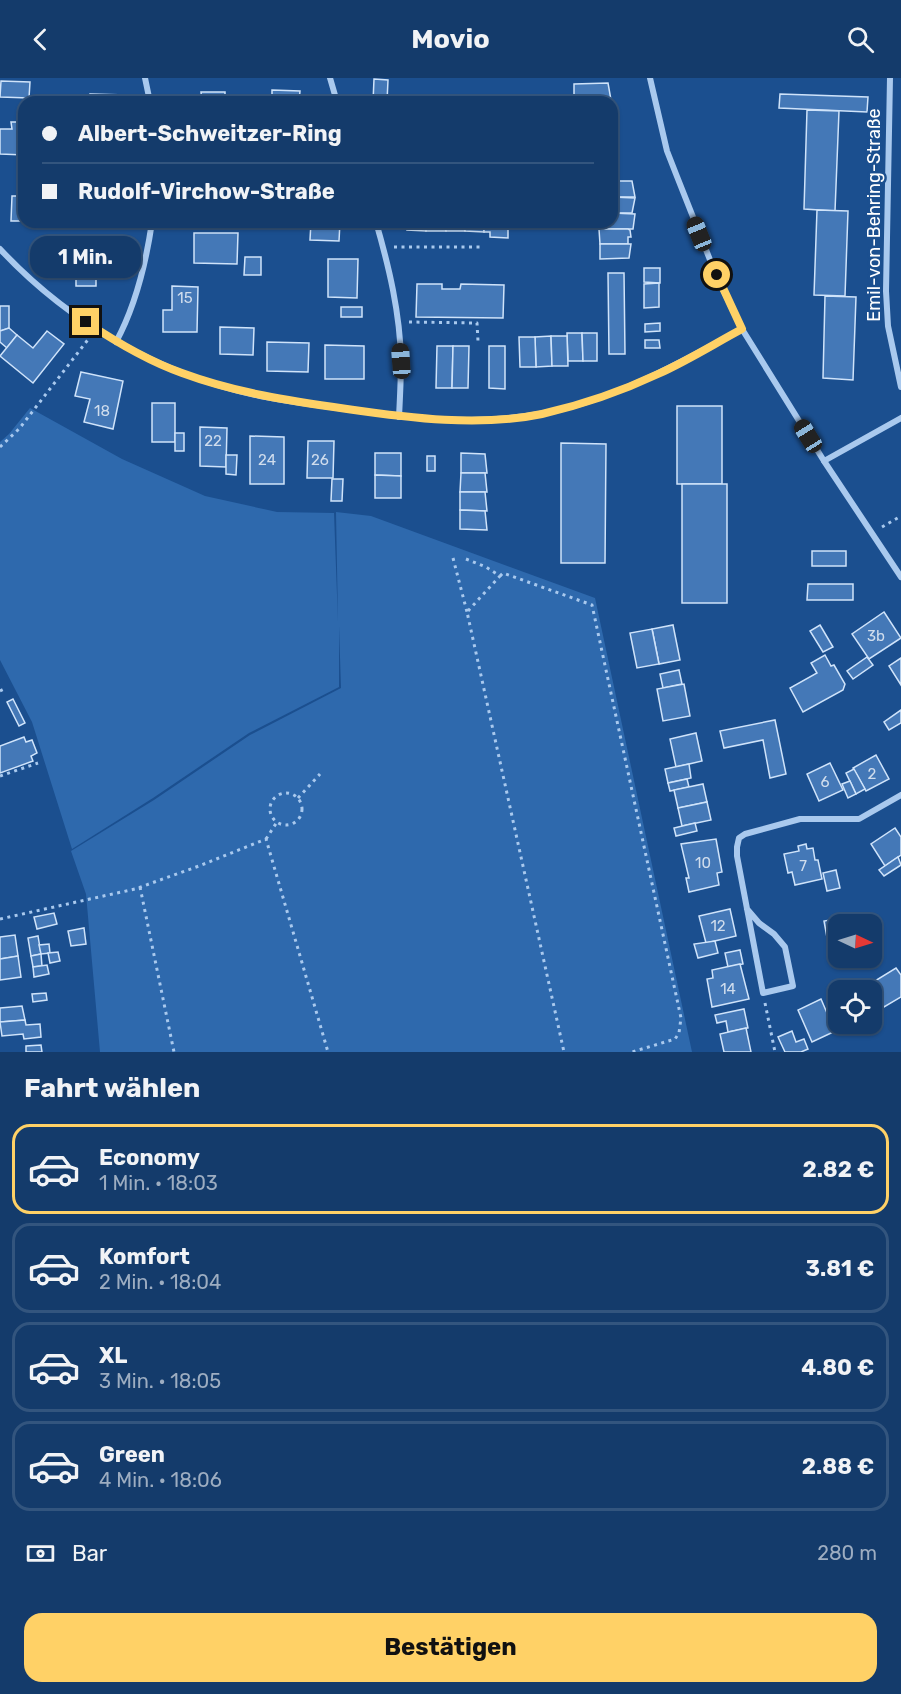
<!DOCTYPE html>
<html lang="de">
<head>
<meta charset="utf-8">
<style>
	:root { --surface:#143b6b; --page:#1d4271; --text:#f1f3f6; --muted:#9dadc1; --line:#33557e; --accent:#ffd166 }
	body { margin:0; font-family:Rubik,sans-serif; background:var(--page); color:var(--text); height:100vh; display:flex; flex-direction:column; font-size:22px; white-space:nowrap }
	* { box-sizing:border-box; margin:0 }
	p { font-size:20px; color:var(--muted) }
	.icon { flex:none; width:33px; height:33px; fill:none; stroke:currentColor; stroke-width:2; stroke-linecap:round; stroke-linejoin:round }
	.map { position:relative; height:974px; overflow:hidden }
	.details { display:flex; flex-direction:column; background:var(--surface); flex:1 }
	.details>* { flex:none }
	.banner { position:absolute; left:18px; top:18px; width:600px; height:132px; border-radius:18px; box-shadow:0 2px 4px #0004,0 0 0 2px var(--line); display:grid; align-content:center; height:132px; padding:0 24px; background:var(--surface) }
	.needle { width:39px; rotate:94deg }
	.tools { position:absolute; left:828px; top:836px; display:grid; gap:12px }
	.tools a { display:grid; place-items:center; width:54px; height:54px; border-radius:12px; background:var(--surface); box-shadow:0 2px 4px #0004,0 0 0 2px var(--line); font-size:30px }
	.end { position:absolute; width:27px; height:27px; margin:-14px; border:8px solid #ffd166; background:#111; box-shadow:0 0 0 3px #111 }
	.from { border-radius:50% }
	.bubble { position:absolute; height:42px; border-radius:18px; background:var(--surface); box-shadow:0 2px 4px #0004,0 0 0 2px var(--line); font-size:20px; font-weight:700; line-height:42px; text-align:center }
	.car { position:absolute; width:18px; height:36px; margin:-18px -9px; border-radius:8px; box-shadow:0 0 4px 2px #0007; background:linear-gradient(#222 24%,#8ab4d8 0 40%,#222 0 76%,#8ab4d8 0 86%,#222 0) }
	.banner b { display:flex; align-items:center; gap:21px; height:57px; font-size:22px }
	.banner b+b { border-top:2px solid var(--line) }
	.banner i { width:15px; height:15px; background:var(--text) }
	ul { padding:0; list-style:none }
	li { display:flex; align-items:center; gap:18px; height:90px; margin:0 12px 9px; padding:0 12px; border:3px solid var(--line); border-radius:18px }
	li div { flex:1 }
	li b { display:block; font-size:22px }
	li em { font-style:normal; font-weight:700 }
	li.on { border-color:var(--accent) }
	li>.icon { width:54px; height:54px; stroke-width:1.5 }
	h2 { padding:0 24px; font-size:27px; line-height:72px }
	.pay { display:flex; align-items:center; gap:15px; height:66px; padding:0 24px; font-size:22px }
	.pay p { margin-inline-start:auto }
	.button { display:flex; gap:12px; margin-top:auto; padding:12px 24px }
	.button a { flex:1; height:69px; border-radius:18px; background:var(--accent); color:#111; font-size:24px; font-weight:700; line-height:69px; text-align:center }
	header { display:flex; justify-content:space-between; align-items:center; height:78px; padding:0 24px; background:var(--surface); font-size:27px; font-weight:700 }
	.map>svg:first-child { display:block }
</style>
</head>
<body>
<header><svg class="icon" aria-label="back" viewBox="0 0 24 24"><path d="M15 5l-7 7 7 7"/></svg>Movio<svg class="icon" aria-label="search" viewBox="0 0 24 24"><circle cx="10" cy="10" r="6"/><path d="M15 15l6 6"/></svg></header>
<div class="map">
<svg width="901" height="974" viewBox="0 0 901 974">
	<rect width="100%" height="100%" fill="#1b4f8f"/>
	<!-- green -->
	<polygon fill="#2e69ad" points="30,330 122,381 205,418 277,434 334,435 338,544 336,434 371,438 595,520 692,974 100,974 86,816 71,773 154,722 250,657 341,610 339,548 339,609 249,655 153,720 72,771 32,644 0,582 0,364 9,356"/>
	<!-- building -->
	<g fill="#4478b7" stroke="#cfe3fa" stroke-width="1.5">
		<polygon points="374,1 388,2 387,24 373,24"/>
		<polygon points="1,3 30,4 29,20 0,19"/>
		<polygon points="608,5 611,22 574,23 574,6"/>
		<polygon points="272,12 300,13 299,24 272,24"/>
		<polygon points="201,14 225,14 225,24 202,24"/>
		<polygon points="90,16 127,17 127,24 90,24"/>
		<polygon points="780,16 868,19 867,34 779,30"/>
		<polygon points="807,32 839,33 835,133 804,131"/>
		<polygon points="11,44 24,44 24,77 0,76 0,51 12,51"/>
		<polygon points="612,103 632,103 635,119 612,119"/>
		<polygon points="12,118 24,118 24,143 11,143"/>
		<polygon points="612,119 635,120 632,135 612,135"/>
		<polygon points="817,132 848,133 845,218 814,217"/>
		<polygon points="612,135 635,136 633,151 602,151 602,144 612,144"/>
		<polygon points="311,144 340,144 339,163 310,162"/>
		<polygon points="408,144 427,144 426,153 407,152"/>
		<polygon points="427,144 446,144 446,153 426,153"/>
		<rect x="446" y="144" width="19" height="9"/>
		<polygon points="465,144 484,144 484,154 465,153"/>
		<polygon points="484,144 508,144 508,160 490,159 490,154 484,154"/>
		<polygon points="599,151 628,151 630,152 631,159 628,159 628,166 600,166"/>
		<polygon points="194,155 238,155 237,186 194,185"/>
		<polygon points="86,161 116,162 115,198 86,198"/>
		<polygon points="600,166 631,166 629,180 600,181"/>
		<polygon points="245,179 261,179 261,197 244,197"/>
		<polygon points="328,181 358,181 357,220 328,219"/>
		<polygon points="644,190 660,190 660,205 644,204"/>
		<polygon points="608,195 624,195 625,276 609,276"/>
		<rect x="76" y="198" width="20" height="10"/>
		<polygon points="659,205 659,229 644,230 644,206"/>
		<polygon points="417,206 442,206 442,211 460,211 461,206 504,207 503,240 416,239"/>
		<polygon points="172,208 198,209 197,254 163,254 163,232 172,232"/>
		<polygon points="825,218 856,219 853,302 823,300"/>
		<polygon points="0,228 9,228 9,250 0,253"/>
		<rect x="341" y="229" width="21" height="10"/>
		<polygon points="660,245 660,253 645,254 645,246"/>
		<polygon points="220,249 254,250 253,277 220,276"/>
		<polygon points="9,250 17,257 7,270 0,264 0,253"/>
		<polygon points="47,253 64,266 33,305 0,278 17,257 33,270"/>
		<polygon points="567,255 582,255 583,283 568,283"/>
		<polygon points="582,255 597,255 597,283 583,283"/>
		<polygon points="551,258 552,288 536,289 535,259"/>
		<polygon points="551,258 567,258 568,288 552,288"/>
		<polygon points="519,259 535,259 536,289 520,289"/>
		<polygon points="645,262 659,262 660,270 645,270"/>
		<polygon points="267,264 309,265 308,294 267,293"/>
		<polygon points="325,267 364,268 364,301 325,301"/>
		<polygon points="437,268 453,268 452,310 436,310"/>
		<polygon points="453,268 469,268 468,310 452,310"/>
		<polygon points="489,268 505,268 505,311 489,310"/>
		<polygon points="81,294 123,303 113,351 84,344 90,321 75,318"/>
		<rect x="152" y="325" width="23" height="39"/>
		<rect x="677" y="328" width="45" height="78"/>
		<polygon points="200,349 227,350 226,389 200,388"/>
		<rect x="175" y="355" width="9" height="18"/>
		<polygon points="250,358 284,359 284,406 250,406"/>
		<polygon points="308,363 334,363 333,400 307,400"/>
		<polygon points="561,365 606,366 605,485 561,485"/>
		<polygon points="375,375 401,375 401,398 375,397"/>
		<polygon points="461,375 485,376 487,395 461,395"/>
		<polygon points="226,377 237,377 236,397 226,396"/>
		<rect x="427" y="378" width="8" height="15"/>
		<polygon points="461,395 485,395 487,414 460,414"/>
		<polygon points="375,397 401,398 401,420 375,420"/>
		<polygon points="332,401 343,401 342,423 331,423"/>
		<rect x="682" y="406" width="45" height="119"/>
		<polygon points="460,414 485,414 487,433 460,432"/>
		<polygon points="460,432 485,433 487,452 460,451"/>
		<rect x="812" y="473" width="34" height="15"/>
		<polygon points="808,506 853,506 853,522 807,522"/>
		<polygon points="884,534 901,560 869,581 852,556"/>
		<polygon points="673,547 680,582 659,586 652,551"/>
		<polygon points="820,547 833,569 823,574 810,553"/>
		<polygon points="652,551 659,586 637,590 630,555"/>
		<polygon points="825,577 831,588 834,587 845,606 843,612 803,634 790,610 817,595 811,585"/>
		<polygon points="867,579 873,587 853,601 847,593"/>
		<polygon points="901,580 901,607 889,588"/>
		<polygon points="679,592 682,606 663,610 660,596"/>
		<polygon points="684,606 690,638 663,643 657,611"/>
		<polygon points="13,621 25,645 19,648 7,624"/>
		<polygon points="901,632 901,645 889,652 884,644"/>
		<polygon points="775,642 786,696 770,700 763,662 724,670 720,653"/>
		<polygon points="696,655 702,683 676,689 670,661"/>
		<polygon points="24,659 26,664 32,662 37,675 31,678 33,683 0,695 0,668"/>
		<polygon points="876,677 889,701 866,713 853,690"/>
		<polygon points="830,685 843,712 819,723 807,696"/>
		<polygon points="689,686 691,700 668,705 665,691"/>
		<polygon points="854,691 865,711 856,716 846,695"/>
		<polygon points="687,701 689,709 670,713 668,705"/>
		<polygon points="850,703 856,716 848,720 842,706"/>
		<polygon points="703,706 707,724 678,730 674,712"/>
		<polygon points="707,724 711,742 682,748 678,730"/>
		<polygon points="695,745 697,753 676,758 674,750"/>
		<polygon points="895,750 901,759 901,777 885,788 871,766"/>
		<polygon points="716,761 722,794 717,795 719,807 689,814 686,800 689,800 681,766"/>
		<polygon points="806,766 807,771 813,770 815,782 818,782 822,801 795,807 792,794 788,795 784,776 799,773 798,768"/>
		<polygon points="898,779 901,787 884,798 879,792"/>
		<polygon points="836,792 840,810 827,813 823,795"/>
		<polygon points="730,831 736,858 706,865 699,838"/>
		<polygon points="54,835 57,846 37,851 34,839"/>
		<polygon points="853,838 855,846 838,846 838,864 828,865 824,843"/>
		<polygon points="84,850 86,866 71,868 68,853"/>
		<polygon points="873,851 880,865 872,869 872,852"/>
		<polygon points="15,857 18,878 0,881 0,859"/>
		<polygon points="38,858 41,876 31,878 28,860"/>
		<polygon points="715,863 718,875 698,880 694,866"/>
		<polygon points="49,866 50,875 41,876 39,867"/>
		<polygon points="740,872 743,886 728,889 725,875"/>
		<polygon points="58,874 60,883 50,885 48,875"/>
		<polygon points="41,876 42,888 33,889 31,878"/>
		<polygon points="18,878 21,899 0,902 0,881"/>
		<polygon points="740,886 749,921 712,929 707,901 713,900 712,892"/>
		<polygon points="47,887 49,896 34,899 33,889"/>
		<polygon points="896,890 901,897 901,919 884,929 870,906"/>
		<polygon points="46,915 47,922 33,924 32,916"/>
		<polygon points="821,921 827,935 838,929 838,945 845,945 846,948 812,964 798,932"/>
		<polygon points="22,928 25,942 0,944 0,930"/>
		<polygon points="744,931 748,950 728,954 726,943 717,945 715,937"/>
		<polygon points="25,942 26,947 40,946 41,959 24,961 23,956 2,958 0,944"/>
		<polygon points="746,950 751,974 724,974 720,956"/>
		<polygon points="792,953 796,964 804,961 808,971 801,974 785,974 778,959"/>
		<polygon points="41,967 42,974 26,974 26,968"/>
	</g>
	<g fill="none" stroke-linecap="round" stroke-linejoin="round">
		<!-- path -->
		<g stroke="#a9c9ee" stroke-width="3" stroke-dasharray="3 4.5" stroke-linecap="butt">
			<polyline points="394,169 483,169"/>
			<polyline points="409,244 477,245 478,263"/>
			<polyline points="0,369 19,351 90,259"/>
			<polyline points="882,449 901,438"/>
			<polyline points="453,480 467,534"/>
			<polyline points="466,481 486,489 500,498 467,534 564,974"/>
			<polyline points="500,498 503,495 592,527 681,940 679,955 675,961 632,974"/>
			<polyline points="0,613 4,611"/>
			<polyline points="0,698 38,685"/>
			<circle cx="286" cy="731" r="16"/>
			<polyline points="298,720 320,696"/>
			<polyline points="266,761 277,744"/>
			<polyline points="140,809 174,974"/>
			<polyline points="0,841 135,811 199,788 266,761 328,974"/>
			<polyline points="765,925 775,974"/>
		</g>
		<!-- street -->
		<g stroke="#a9c9ee" stroke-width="6">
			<polyline points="145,0 150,24"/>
			<polyline points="330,0 337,24"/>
			<polyline points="650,0 667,73 676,96 716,197 742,251 824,383 901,499"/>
			<polyline points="890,0 886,213 888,248 901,309"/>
			<path d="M376,144c13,45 24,91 25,138 0,19 -1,38 -2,57"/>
			<path d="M0,171c69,74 160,126 260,147 31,6 62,10 94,14 61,9 123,15 185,4 73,-13 139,-50 203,-85"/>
			<path d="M116,264c20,-37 30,-79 36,-120"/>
			<polyline points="824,383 901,340"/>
			<polyline points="747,831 759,845 774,856 785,869 793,908 763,915 737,778 737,769 739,760 745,756 800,741 859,741 901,717"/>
		</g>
	</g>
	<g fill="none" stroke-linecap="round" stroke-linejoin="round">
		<!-- route -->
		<path stroke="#ffd166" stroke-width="8" d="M86,244c30,20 62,39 96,51 54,20 109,28 165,36 62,9 133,18 195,5 39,-9 80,-23 116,-40 29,-13 56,-30 84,-45l-25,-54"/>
	</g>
	<g text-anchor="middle" stroke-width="5" stroke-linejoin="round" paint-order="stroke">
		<!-- number labels -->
		<g font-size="15" fill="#d0dded">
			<text x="185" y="225">15</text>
			<text x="102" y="338">18</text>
			<text x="213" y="368">22</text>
			<text x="267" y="387">24</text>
			<text x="320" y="387">26</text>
			<text x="876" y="563">3b</text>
			<text x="872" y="701">2</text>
			<text x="825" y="709">6</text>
			<text x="703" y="790">10</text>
			<text x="803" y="793">7</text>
			<text x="718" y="853">12</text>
			<text x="728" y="916">14</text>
		</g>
		<!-- street labels -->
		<g font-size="18" fill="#fff" stroke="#1b4f8f">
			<text transform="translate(874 137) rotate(-90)" y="6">Emil-von-Behring-Straße</text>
		</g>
	</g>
</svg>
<div class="tools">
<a><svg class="needle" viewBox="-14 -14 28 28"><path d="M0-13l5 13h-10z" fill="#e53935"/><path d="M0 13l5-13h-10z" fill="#9dadc1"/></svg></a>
<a><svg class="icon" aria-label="locate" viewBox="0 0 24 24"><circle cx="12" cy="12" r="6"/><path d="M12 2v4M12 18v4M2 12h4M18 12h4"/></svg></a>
</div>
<i class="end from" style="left:717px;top:197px"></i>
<i class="end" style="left:86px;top:244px"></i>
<div class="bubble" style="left:30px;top:158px;width:111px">1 Min.</div>
<i class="car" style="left:699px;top:156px;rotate:338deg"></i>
<i class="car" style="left:401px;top:283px;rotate:356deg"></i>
<i class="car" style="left:808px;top:358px;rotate:328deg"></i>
<div class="banner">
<b><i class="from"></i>Albert-Schweitzer-Ring</b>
<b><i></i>Rudolf-Virchow-Straße</b>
</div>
</div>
<section class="details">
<h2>Fahrt wählen</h2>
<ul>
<li class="on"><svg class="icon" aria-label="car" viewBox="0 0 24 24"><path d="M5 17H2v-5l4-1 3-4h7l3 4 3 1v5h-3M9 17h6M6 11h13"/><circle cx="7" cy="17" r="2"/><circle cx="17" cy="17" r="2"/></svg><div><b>Economy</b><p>1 Min. · 18:03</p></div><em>2.82 €</em></li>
<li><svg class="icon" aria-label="car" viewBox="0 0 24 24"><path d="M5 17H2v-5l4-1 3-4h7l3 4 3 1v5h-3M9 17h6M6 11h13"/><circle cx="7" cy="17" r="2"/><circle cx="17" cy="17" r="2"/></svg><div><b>Komfort</b><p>2 Min. · 18:04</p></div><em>3.81 €</em></li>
<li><svg class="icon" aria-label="car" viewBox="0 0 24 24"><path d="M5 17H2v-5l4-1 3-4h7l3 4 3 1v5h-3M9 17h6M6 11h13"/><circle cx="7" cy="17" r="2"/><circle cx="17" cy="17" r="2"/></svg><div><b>XL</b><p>3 Min. · 18:05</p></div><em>4.80 €</em></li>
<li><svg class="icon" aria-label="car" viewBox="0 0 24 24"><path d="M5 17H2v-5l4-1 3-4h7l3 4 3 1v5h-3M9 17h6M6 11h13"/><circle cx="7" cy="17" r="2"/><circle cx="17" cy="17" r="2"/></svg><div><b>Green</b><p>4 Min. · 18:06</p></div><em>2.88 €</em></li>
</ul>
<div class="pay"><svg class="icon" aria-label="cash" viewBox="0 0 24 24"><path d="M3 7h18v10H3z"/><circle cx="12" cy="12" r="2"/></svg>Bar<p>280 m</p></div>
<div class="button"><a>Bestätigen</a></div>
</section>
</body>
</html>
